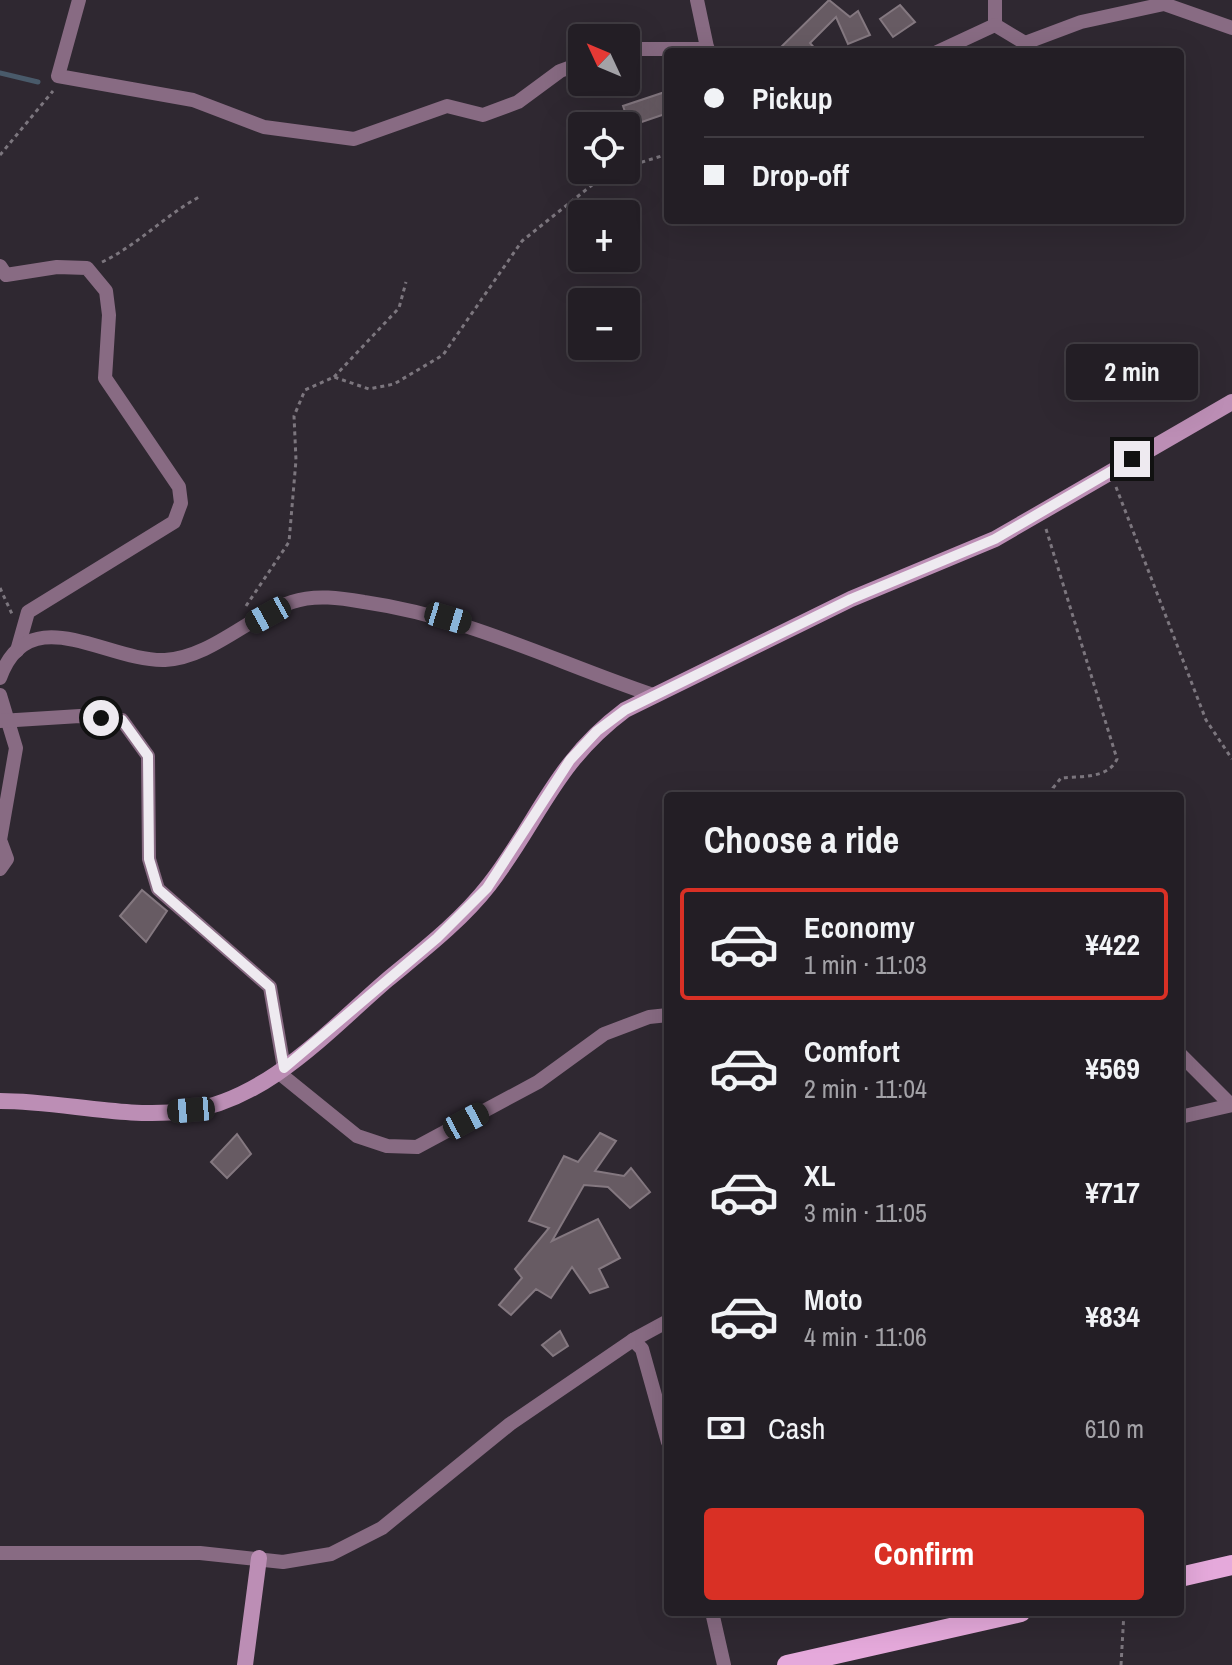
<!DOCTYPE html>
<html lang="en">
<head>
<meta charset="utf-8">
<style>
	:root { --surface:#231e25; --page:#2f2b32; --text:#f1f3f6; --muted:#a3a2a7; --line:#403c42; --accent:#d93025 }
	body { margin:0; font-family:"Archivo Narrow",sans-serif; background:var(--page); color:var(--text); height:100vh; display:flex; flex-direction:column; font-size:30px; white-space:nowrap }
	* { box-sizing:border-box; margin:0 }
	p { font-size:26px; color:var(--muted) }
	.icon { flex:none; width:44px; height:44px; fill:none; stroke:currentColor; stroke-width:2; stroke-linecap:round; stroke-linejoin:round }
	.map { position:relative; flex:1; overflow:hidden }
	.details { position:absolute; left:664px; top:792px; width:520px; height:824px; display:flex; flex-direction:column; background:var(--surface); border-radius:8px; box-shadow:0 8px 32px #0002,0 0 0 2px var(--line) }
	.details>* { flex:none }
	.top-card { position:absolute; left:664px; top:48px; width:520px; height:176px; border-radius:8px; box-shadow:0 8px 32px #0002,0 0 0 2px var(--line); display:grid; align-content:center; height:176px; padding:0 40px; background:var(--surface) }
	.needle { width:52px; rotate:314deg }
	.tools { position:absolute; left:568px; top:24px; display:grid; gap:16px }
	.tools a { display:grid; place-items:center; width:72px; height:72px; border-radius:8px; background:var(--surface); box-shadow:0 8px 32px #0002,0 0 0 2px var(--line); font-size:40px }
	.end { position:absolute; width:36px; height:36px; margin:-18px; border:10px solid #eeeaf0; background:#111; box-shadow:0 0 0 4px #111 }
	.from { border-radius:50% }
	.bubble { position:absolute; height:56px; border-radius:8px; background:var(--surface); box-shadow:0 8px 32px #0002,0 0 0 2px var(--line); font-size:26px; font-weight:700; line-height:56px; text-align:center }
	.car { position:absolute; width:24px; height:48px; margin:-24px -12px; border-radius:10px; box-shadow:0 0 6px 2px #0007; background:linear-gradient(#222 24%,#8ab4d8 0 40%,#222 0 76%,#8ab4d8 0 86%,#222 0) }
	.top-card b { display:flex; align-items:center; gap:28px; height:76px; font-size:30px }
	.top-card b+b { border-top:2px solid var(--line) }
	.top-card i { width:20px; height:20px; background:var(--text) }
	ul { padding:0; list-style:none }
	li { display:flex; align-items:center; gap:24px; height:112px; margin:0 16px 12px; padding:0 24px; border:4px solid transparent; border-radius:8px }
	li div { flex:1 }
	li b { display:block; font-size:30px }
	li em { font-style:normal; font-weight:700 }
	li.on { border-color:var(--accent) }
	li>.icon { width:72px; height:72px; stroke-width:1.5 }
	h2 { padding:0 40px; font-size:36px; line-height:96px }
	.pay { display:flex; align-items:center; gap:20px; height:88px; padding:0 40px; font-size:30px }
	.pay p { margin-inline-start:auto }
	.primary-button { display:flex; gap:16px; margin-top:auto; padding:16px 40px }
	.primary-button a { flex:1; height:92px; border-radius:8px; background:var(--accent); color:#fff; font-size:32px; font-weight:700; line-height:92px; text-align:center }
	.map>svg:first-child { display:block }
</style>
</head>
<body>
<div class="map">
<svg width="1232" height="1665" viewBox="0 0 1232 1665">
	<rect width="100%" height="100%" fill="#2f2831"/>
	<g fill="none" stroke-linecap="round" stroke-linejoin="round">
		<!-- stream -->
		<polyline stroke="#495a6a" stroke-width="5" points="0,73 38,82"/>
	</g>
	<!-- building -->
	<g fill="#675b63" stroke="#847880" stroke-width="2">
		<polygon points="829,0 850,17 858,11 870,35 848,44 836,17 810,43 818,52 776,52"/>
		<polygon points="900,5 915,22 893,37 880,19"/>
		<polygon points="668,91 668,113 630,126 623,106"/>
		<polygon points="142,890 167,911 146,942 120,916"/>
		<polygon points="600,1133 616,1141 595,1171 624,1176 631,1168 650,1192 630,1208 608,1187 584,1185 552,1241 598,1219 620,1258 599,1269 608,1287 590,1293 572,1267 551,1298 536,1289 511,1315 499,1305 522,1278 515,1269 549,1228 529,1221 564,1156 578,1162"/>
		<polygon points="237,1134 251,1154 227,1178 211,1162"/>
		<polygon points="560,1331 568,1346 553,1356 542,1345"/>
	</g>
	<g fill="none" stroke-linecap="round" stroke-linejoin="round">
		<!-- path -->
		<g stroke="#7c767e" stroke-width="3" stroke-dasharray="4 4" stroke-linecap="butt">
			<polyline points="0,155 53,91"/>
			<polyline points="626,167 668,154"/>
			<path d="M102,262c36,-17 62,-46 97,-65"/>
			<polyline points="334,377 399,308 406,282"/>
			<polyline points="1116,487 1206,720 1232,759"/>
			<path d="M1046,529l71,230c-9,20 -36,17 -56,19l-8,10 -1,8"/>
			<polyline points="0,588 12,614"/>
			<polyline points="246,606 289,542 296,460 294,416 305,390 334,377 369,389 394,384 443,355 522,241 607,173 615,170"/>
			<polyline points="1121,1665 1124,1612"/>
		</g>
		<!-- street -->
		<g stroke="#886b83" stroke-width="14">
			<polyline points="79,0 58,76 193,100 264,127 354,139 447,106 483,115 518,102 560,71 582,63"/>
			<polyline points="697,0 708,52"/>
			<polyline points="995,25 1025,43 1081,22 1164,4 1232,28"/>
			<polyline points="995,25 995,0"/>
			<polyline points="626,49 708,49"/>
			<polyline points="937,52 995,25"/>
			<polyline points="0,266 6,275 57,267 87,268 106,291 109,315 105,378 179,487 181,503 174,522 28,612 17,651"/>
			<path d="M0,678c29,-81 107,-16 165,-18 47,-3 84,-44 127,-58 23,-8 49,-4 72,0 104,15 191,60 289,93"/>
			<polyline points="0,695 16,748 0,840 7,859 0,869"/>
			<polyline points="0,721 80,716 122,720 148,756 149,859 158,889 270,987 284,1068"/>
			<polyline points="1180,1054 1231,1105"/>
			<polyline points="278,1072 357,1136 387,1146 417,1147 538,1082 604,1034 649,1017 668,1015"/>
			<polyline points="1180,1117 1232,1105"/>
			<polyline points="633,1340 642,1349 668,1442"/>
			<polyline points="0,1553 200,1553 283,1562 331,1554 382,1528 510,1424 633,1340 668,1321"/>
			<polyline points="712,1612 724,1665"/>
		</g>
		<!-- secondary -->
		<g stroke="#bc8eb5" stroke-width="16">
			<path d="M0,1101c63,0 123,18 187,10 80,-11 142,-81 200,-131 35,-29 74,-59 102,-95 51,-66 65,-122 136,-175l226,-111 144,-60 237,-137"/>
			<polyline points="245,1665 259,1558"/>
		</g>
		<!-- primary -->
		<g stroke="#e5a9db" stroke-width="20">
			<polyline points="1180,1577 1232,1565"/>
			<polyline points="787,1665 1021,1612"/>
		</g>
	</g>
	<g fill="none" stroke-linecap="round" stroke-linejoin="round">
		<!-- route -->
		<polyline stroke="#eeeaf0" stroke-width="10" points="101,718 122,720 148,756 149,859 158,889 270,987 284,1068 437,938 487,888 570,760 597,731 625,710 851,599 995,539 1132,459"/>
	</g>
</svg>
<div class="tools">
<a><svg class="needle" viewBox="-14 -14 28 28"><path d="M0-13l5 13h-10z" fill="#e53935"/><path d="M0 13l5-13h-10z" fill="#a3a2a7"/></svg></a>
<a><svg class="icon" aria-label="locate" viewBox="0 0 24 24"><circle cx="12" cy="12" r="6"/><path d="M12 2v4M12 18v4M2 12h4M18 12h4"/></svg></a>
<a>+</a>
<a>−</a>
</div>
<i class="end from" style="left:101px;top:718px"></i>
<i class="end" style="left:1132px;top:459px"></i>
<div class="bubble" style="left:1066px;top:344px;width:132px">2 min</div>
<i class="car" style="left:268px;top:615px;rotate:241deg"></i>
<i class="car" style="left:448px;top:618px;rotate:107deg"></i>
<i class="car" style="left:191px;top:1110px;rotate:265deg"></i>
<i class="car" style="left:466px;top:1121px;rotate:62deg"></i>
<div class="top-card">
<b><i class="from"></i>Pickup</b>
<b><i></i>Drop-off</b>
</div>
<section class="details">
<h2>Choose a ride</h2>
<ul>
<li class="on"><svg class="icon" aria-label="car" viewBox="0 0 24 24"><path d="M5 17H2v-5l4-1 3-4h7l3 4 3 1v5h-3M9 17h6M6 11h13"/><circle cx="7" cy="17" r="2"/><circle cx="17" cy="17" r="2"/></svg><div><b>Economy</b><p>1 min · 11:03</p></div><em>¥422</em></li>
<li><svg class="icon" aria-label="car" viewBox="0 0 24 24"><path d="M5 17H2v-5l4-1 3-4h7l3 4 3 1v5h-3M9 17h6M6 11h13"/><circle cx="7" cy="17" r="2"/><circle cx="17" cy="17" r="2"/></svg><div><b>Comfort</b><p>2 min · 11:04</p></div><em>¥569</em></li>
<li><svg class="icon" aria-label="car" viewBox="0 0 24 24"><path d="M5 17H2v-5l4-1 3-4h7l3 4 3 1v5h-3M9 17h6M6 11h13"/><circle cx="7" cy="17" r="2"/><circle cx="17" cy="17" r="2"/></svg><div><b>XL</b><p>3 min · 11:05</p></div><em>¥717</em></li>
<li><svg class="icon" aria-label="car" viewBox="0 0 24 24"><path d="M5 17H2v-5l4-1 3-4h7l3 4 3 1v5h-3M9 17h6M6 11h13"/><circle cx="7" cy="17" r="2"/><circle cx="17" cy="17" r="2"/></svg><div><b>Moto</b><p>4 min · 11:06</p></div><em>¥834</em></li>
</ul>
<div class="pay"><svg class="icon" aria-label="cash" viewBox="0 0 24 24"><path d="M3 7h18v10H3z"/><circle cx="12" cy="12" r="2"/></svg>Cash<p>610 m</p></div>
<div class="primary-button"><a>Confirm</a></div>
</section>
</div>
</body>
</html>
